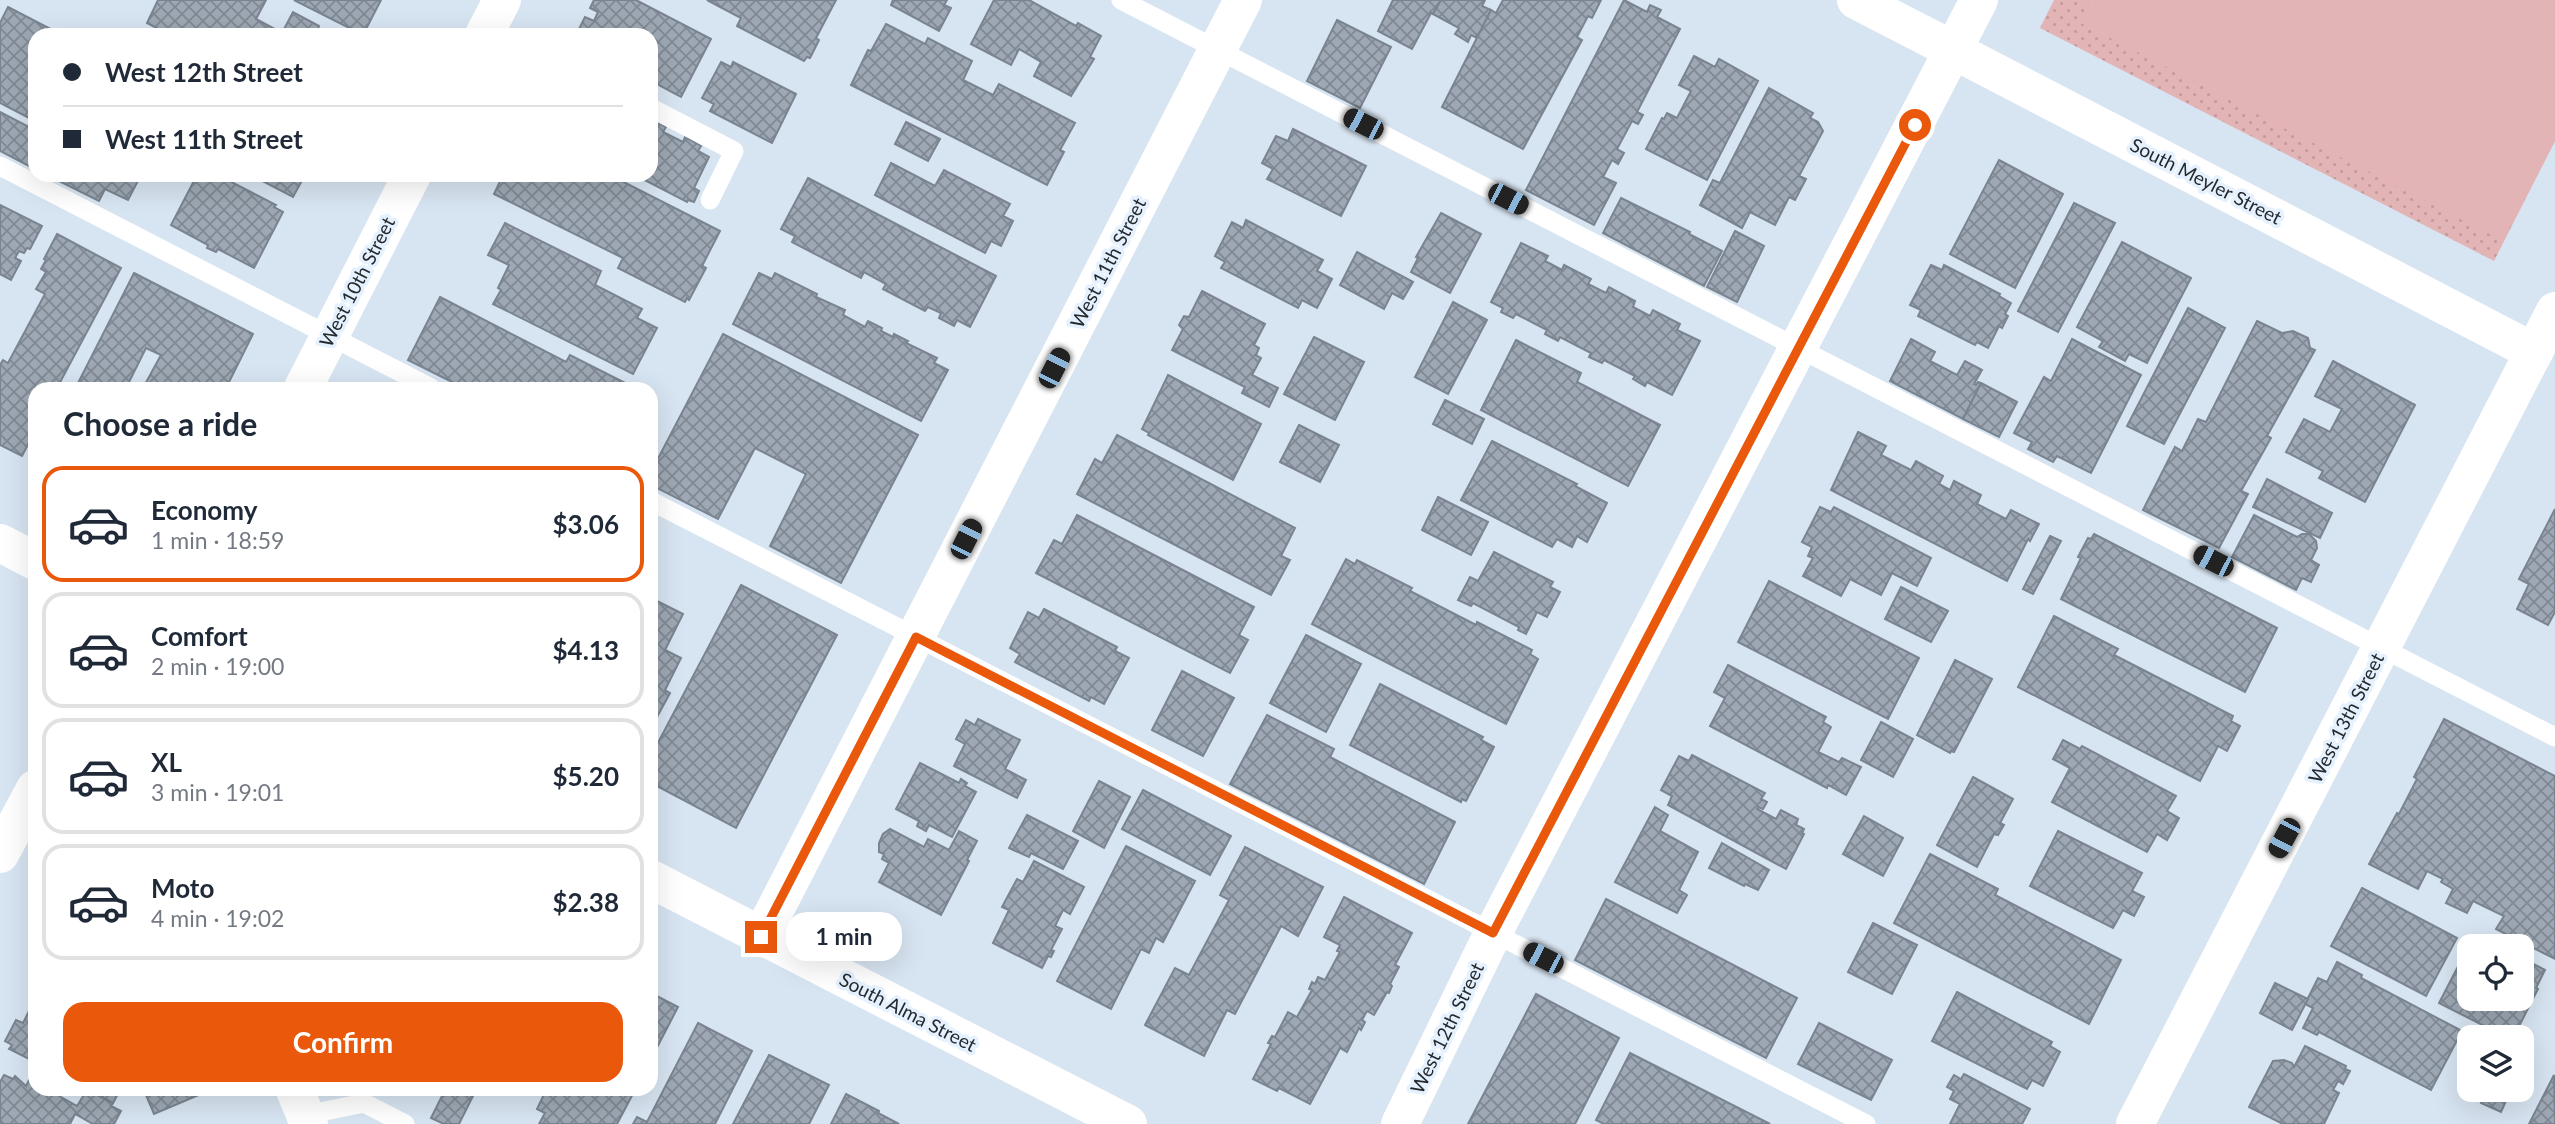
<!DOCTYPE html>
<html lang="en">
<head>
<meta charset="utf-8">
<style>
	:root { --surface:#fff; --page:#f2f2f3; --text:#1f2937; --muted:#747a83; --line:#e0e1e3; --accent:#ea580c }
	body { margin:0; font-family:Lato,sans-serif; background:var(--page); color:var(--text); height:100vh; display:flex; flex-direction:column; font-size:26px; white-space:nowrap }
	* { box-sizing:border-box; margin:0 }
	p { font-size:23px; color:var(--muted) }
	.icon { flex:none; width:38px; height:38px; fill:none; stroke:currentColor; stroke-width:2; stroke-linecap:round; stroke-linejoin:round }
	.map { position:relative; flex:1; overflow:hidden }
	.drawer { position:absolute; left:28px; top:382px; width:630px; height:714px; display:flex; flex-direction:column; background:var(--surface); border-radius:21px; box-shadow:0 7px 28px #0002 }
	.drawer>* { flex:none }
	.banner { position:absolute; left:28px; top:28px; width:630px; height:154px; border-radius:21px; box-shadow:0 7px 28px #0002; display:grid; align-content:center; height:154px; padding:0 35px; background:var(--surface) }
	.controls { position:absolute; left:2457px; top:934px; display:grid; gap:14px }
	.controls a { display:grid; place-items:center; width:77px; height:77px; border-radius:14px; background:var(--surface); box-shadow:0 7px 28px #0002; font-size:35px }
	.end { position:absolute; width:32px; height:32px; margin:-16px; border:9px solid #ea580c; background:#fff; box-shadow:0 0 0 4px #fff }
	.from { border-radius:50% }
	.bubble { position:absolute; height:49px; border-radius:21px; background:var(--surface); box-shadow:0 7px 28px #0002; font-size:23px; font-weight:700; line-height:49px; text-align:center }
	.car { position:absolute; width:21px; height:42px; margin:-21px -10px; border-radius:9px; box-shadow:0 0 5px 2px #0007; background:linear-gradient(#222 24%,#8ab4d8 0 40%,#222 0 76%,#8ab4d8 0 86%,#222 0) }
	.banner b { display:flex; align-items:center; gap:24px; height:66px; font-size:26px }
	.banner b+b { border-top:2px solid var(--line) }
	.banner i { width:18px; height:18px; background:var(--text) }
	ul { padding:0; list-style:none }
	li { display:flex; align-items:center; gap:21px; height:116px; margin:0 14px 10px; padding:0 21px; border:4px solid var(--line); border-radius:21px }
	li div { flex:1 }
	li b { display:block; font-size:26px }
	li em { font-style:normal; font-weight:700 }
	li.active { border-color:var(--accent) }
	li>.icon { width:63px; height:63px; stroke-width:1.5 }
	h2 { padding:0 35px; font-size:32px; line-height:84px }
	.cta { display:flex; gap:14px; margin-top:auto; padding:14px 35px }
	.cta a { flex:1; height:80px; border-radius:21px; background:var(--accent); color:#fff; font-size:28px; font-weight:700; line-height:80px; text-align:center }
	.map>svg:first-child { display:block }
</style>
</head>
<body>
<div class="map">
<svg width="2555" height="1124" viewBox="0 0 2555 1124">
	<defs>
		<pattern id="grass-dots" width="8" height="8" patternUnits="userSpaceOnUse" patternTransform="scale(1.75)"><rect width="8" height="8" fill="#e3b4b6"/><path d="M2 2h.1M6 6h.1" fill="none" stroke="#c39b9d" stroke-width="1.8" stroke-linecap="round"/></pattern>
		<pattern id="building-cross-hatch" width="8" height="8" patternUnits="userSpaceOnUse" patternTransform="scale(1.75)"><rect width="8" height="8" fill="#9da8b4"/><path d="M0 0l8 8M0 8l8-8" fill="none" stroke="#808993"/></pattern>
	</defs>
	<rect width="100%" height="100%" fill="#d7e4f1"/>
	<!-- grass -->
	<polygon fill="url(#grass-dots)" points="2054,0 2473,0 2555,141 2494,261 2040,28"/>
	<!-- garden -->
	<polygon fill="#e3b4b6" points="2090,0 2555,0 2555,141 2503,241 2079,22"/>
	<!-- building -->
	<g fill="url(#building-cross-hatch)" stroke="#798490" stroke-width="2">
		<polygon points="158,0 266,0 256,19 282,33 293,12 319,26 316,33 320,35 170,35 147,23"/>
		<polygon points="294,0 381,0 363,35"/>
		<polygon points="594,0 636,0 711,39 681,97 651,81 651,35 576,35 585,17 594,21 598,12 590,8"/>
		<polygon points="707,0 836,0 816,38 819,40 810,58 807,57 804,61 737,26 741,18"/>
		<polygon points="893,0 947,0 944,5 951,8 939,31 891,5"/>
		<polygon points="994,0 1029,0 1076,26 1078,23 1101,36 1090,57 1094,59 1071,96 1034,76 1041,62 1019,49 1011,65 971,44"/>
		<polygon points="1393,0 1441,0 1433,14 1431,13 1412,49 1378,31"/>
		<polygon points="1441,0 1485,0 1482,6 1491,10 1477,38 1471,35 1468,42 1455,34 1459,28 1433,14"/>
		<polygon points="1503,0 1601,0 1592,18 1588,16 1577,37 1582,40 1523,149 1442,107 1491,10 1496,13"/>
		<polygon points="1624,0 1647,12 1650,5 1661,10 1657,17 1680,29 1637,112 1643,115 1638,124 1632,121 1617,149 1624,153 1618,164 1612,160 1603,177 1616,183 1594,225 1526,190"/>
		<polygon points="8,7 62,35 35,35 35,121 0,103 0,23"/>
		<polygon points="1337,20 1391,47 1360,108 1307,81"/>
		<polygon points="886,24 925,44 928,38 972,61 963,80 993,95 999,84 1075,123 1060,150 1064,152 1047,185 851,85 868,50 871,51"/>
		<polygon points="1694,56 1715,67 1719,59 1758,81 1707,180 1646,149 1662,118 1664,119 1667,113 1677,118 1691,91 1679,85"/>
		<polygon points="721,62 731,67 733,62 796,94 772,143 710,111 714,104 702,98"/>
		<polygon points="1769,88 1813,113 1810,118 1818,122 1823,131 1799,176 1806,179 1795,200 1789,197 1775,225 1750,212 1742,228 1700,205 1713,180 1720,183"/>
		<polygon points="0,112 35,130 35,169 0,151"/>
		<polygon points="651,119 666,127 663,132 683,142 685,137 701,146 698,151 709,157 694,188 699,191 694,202 688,200 687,202 635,175 651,175"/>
		<polygon points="906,122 940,139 928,161 895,144"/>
		<polygon points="1293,129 1366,166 1341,216 1267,179 1273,169 1262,163 1276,136 1288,141"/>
		<polygon points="1999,160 2063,194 2015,288 1950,254"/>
		<polygon points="891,163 935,186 944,170 1010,204 1003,216 1013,221 1001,246 991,241 985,253 875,195"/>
		<polygon points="62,175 136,175 140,177 128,200 105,189 99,201 59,181"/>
		<polygon points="197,175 218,175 276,205 274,207 283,212 254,268 218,249 216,252 207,248 208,245 171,225"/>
		<polygon points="251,175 305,175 293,197"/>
		<polygon points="503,175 610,175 720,231 702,266 706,268 689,300 687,298 685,302 618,268 623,258 494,194"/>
		<polygon points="808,178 996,276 970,327 957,320 954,326 939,318 941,313 928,307 925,311 883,289 886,284 864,272 861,278 792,242 795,236 781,229"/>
		<polygon points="1621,198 1690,232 1689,234 1722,251 1704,286 1603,233"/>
		<polygon points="2074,203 2115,223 2058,332 2018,311"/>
		<polygon points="0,205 42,226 30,249 27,248 24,253 19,251 15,258 21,261 11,280 0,274"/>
		<polygon points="1441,213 1481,234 1450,293 1411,272 1418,258 1416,257"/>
		<polygon points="1246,220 1323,260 1317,271 1332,279 1317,308 1302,300 1298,308 1221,268 1225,262 1215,256 1232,222 1243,228"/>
		<polygon points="505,223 601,271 595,285 642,309 637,318 657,328 633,374 493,304 501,290 498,288 509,265 488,255"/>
		<polygon points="1735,231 1764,246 1737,302 1707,287"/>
		<polygon points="57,234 121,268 57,388 35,388 35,431 22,456 0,445 0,365 3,360 8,363 45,294 36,289 46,272 41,269 46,260 44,259"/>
		<polygon points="2122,242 2191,278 2147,363 2129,354 2125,361 2099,347 2103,341 2077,327"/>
		<polygon points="1521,243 1548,256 1545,261 1562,270 1564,265 1591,279 1588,284 1606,293 1609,287 1635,301 1633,307 1650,316 1653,310 1680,324 1677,330 1700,341 1672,395 1647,382 1645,386 1633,379 1635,376 1604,360 1602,363 1589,357 1591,353 1560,337 1558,341 1545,334 1547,330 1516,314 1513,318 1501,312 1503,308 1491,302"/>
		<polygon points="1357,252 1413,282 1403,299 1392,293 1384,309 1340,285"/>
		<polygon points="1931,265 1942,270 1944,265 2000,294 1999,296 2011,303 2005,314 2008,316 2002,328 1999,326 1988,348 1977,342 1975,345 1918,316 1921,310 1910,305"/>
		<polygon points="134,273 253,334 226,388 143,388 161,355 146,348 126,388 83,388 77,385"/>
		<polygon points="759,273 772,279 775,273 817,294 816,297 845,310 843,315 865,327 868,321 882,328 881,331 893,337 894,334 908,341 906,343 937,358 934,363 948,370 921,421 733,324"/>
		<polygon points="1202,291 1265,324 1254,345 1259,348 1256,355 1261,358 1252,375 1278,388 1269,407 1242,393 1245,387 1172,350 1183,329 1179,325 1184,316 1189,317"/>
		<polygon points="440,297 566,362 570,355 635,388 464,388 408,360"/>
		<polygon points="1453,302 1487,320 1448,394 1415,377"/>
		<polygon points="2188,308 2225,328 2164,444 2127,426"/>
		<polygon points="2257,321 2282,333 2293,331 2308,338 2310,348 2315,350 2267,436 2271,438 2241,491 2248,494 2219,548 2143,510 2175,447 2182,451 2198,419 2206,422"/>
		<polygon points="723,334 918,435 841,583 770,546 806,474 755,448 718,519 651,485 651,472"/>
		<polygon points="1314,337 1364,362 1335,420 1284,394"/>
		<polygon points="1911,339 1935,352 1930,361 1957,375 1965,361 1982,370 1974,384 1976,385 1978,382 1981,383 1963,419 1890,381"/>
		<polygon points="2072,339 2141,375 2091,473 2057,456 2053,462 2028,449 2032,442 2014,433 2044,377 2051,381"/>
		<polygon points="1516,340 1581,373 1577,382 1660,425 1628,486 1481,410"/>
		<polygon points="2333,361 2415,405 2365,502 2319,478 2323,471 2286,452 2304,419 2330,432 2342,409 2315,396"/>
		<polygon points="1168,375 1261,424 1233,480 1148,435 1149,433 1142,429"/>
		<polygon points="1981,383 2017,402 1999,437 1963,419"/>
		<polygon points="1445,400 1484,419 1472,444 1433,424"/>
		<polygon points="1299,425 1339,445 1320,482 1280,462"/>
		<polygon points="1858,432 1886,446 1881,455 1911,470 1916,461 1943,476 1939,484 1950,490 1954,481 1981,495 1977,504 2006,519 2011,510 2039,524 2030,541 2028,539 2007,581 1831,490"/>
		<polygon points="1117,435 1295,528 1281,556 1290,560 1271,595 1077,494 1095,459 1102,463"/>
		<polygon points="1492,441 1577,484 1575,486 1607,503 1587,542 1577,536 1572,547 1557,539 1552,547 1461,500"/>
		<polygon points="2267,479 2332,513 2320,538 2253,507"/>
		<polygon points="1438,497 1488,522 1471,555 1422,530"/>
		<polygon points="1820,507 1831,512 1834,507 1931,558 1917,586 1892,573 1881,595 1850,579 1841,596 1803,576 1813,558 1808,556 1812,547 1802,542"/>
		<polygon points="2555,509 2555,612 2548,625 2517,609 2529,584 2519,579"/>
		<polygon points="1077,515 1254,607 1239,635 1248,640 1230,673 1036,573 1054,540 1062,544"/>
		<polygon points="2254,515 2297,537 2302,534 2309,534 2316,541 2317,548 2311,560 2319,565 2311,582 2302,578 2296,590 2232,557"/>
		<polygon points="2094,534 2277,628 2245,692 2061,599 2081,558 2078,557 2088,538 2091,539"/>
		<polygon points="2050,536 2061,541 2033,594 2023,589"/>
		<polygon points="1494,552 1553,582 1550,587 1560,592 1547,617 1537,612 1526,634 1518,630 1519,627 1473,603 1471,606 1458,600 1470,577 1478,581"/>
		<polygon points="1346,559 1355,564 1357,560 1412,588 1410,591 1476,625 1477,622 1532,650 1530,654 1538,659 1506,724 1312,624"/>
		<polygon points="1769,581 1919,658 1888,719 1738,642"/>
		<polygon points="741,585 837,635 736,828 651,783 651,756"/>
		<polygon points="1901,587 1948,611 1931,642 1885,619"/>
		<polygon points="651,598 683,614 665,650 681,658 665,690 670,693 651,728 653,729 651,733"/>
		<polygon points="1044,609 1117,647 1115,651 1129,658 1104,704 1091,697 1089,701 1015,662 1020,654 1010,648 1028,612 1039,618"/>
		<polygon points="2054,616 2118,649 2114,655 2233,716 2231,721 2240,726 2227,751 2218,746 2200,781 2018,687"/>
		<polygon points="1306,635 1361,664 1326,732 1270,703"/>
		<polygon points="1955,660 1992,679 1954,752 1951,751 1950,753 1917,735"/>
		<polygon points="1728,665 1826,717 1823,722 1831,727 1818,752 1839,762 1842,758 1861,767 1846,795 1828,785 1827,788 1710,726 1725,698 1714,692"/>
		<polygon points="1182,671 1234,698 1203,756 1152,730"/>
		<polygon points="1380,684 1483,737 1481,740 1494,747 1466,801 1462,799 1461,802 1350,745"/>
		<polygon points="1267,715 1334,749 1330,757 1455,822 1424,884 1230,784"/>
		<polygon points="978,719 1020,740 1005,769 1026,780 1017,798 954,766 965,744 956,739 966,720 975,725"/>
		<polygon points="2444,719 2555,776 2555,959 2496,929 2504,916 2473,901 2467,913 2446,903 2453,889 2441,882 2443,879 2427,871 2418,889 2369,864 2397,813 2399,814 2417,779 2414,777"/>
		<polygon points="1881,722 1913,739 1893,777 1861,760"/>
		<polygon points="2063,740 2080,749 2082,746 2176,796 2167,811 2179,818 2167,840 2157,834 2147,852 2052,802 2070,768 2053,759"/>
		<polygon points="1692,755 1765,793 1761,799 1767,802 1763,809 1758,807 1757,809 1776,819 1781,810 1798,819 1796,825 1804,829 1802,833 1804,834 1786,869 1668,805 1672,796 1661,790 1679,756 1689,761"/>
		<polygon points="920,763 959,783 961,779 967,783 965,786 976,792 952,837 929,825 926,831 917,826 919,821 896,809"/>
		<polygon points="1973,777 2013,799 2000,823 2004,825 1998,835 1994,834 1977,867 1937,845"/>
		<polygon points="1099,781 1130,797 1104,848 1073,831"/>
		<polygon points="1143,790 1231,836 1210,875 1122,829"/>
		<polygon points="1655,807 1668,815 1660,831 1698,852 1679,890 1687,895 1677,913 1615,882"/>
		<polygon points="1027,815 1078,841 1063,869 1031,853 1029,857 1009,848"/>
		<polygon points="1864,816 1903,838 1883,876 1843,854"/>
		<polygon points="890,829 924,847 928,839 949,850 959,831 977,841 967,860 969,861 941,915 879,882 889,863 882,859 884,854 879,852 879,843 883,834"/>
		<polygon points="2058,831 2142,873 2132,891 2144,897 2134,916 2123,910 2113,928 2030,886"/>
		<polygon points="1722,843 1769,870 1758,890 1745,884 1744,886 1709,868"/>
		<polygon points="1126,846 1195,881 1163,942 1156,938 1149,953 1141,949 1111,1009 1057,981"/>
		<polygon points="1245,847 1323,887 1298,936 1281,926 1235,1014 1227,1010 1204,1056 1145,1025 1175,968 1189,975 1229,900 1220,895"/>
		<polygon points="1930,854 1998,889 1995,895 2121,960 2089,1024 1894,923"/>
		<polygon points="1034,861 1084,887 1070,914 1063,910 1055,926 1062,929 1051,950 1054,951 1051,957 1048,956 1042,968 993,943 1009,910 1002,907 1017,879 1023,882"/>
		<polygon points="2362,888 2457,938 2426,996 2331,946"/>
		<polygon points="1344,897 1412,933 1395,965 1399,967 1390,984 1392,986 1389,993 1387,992 1374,1015 1367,1011 1362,1020 1365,1022 1361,1030 1359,1028 1347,1052 1340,1048 1310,1104 1279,1088 1277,1091 1253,1079 1271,1044 1268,1043 1272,1036 1275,1037 1288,1012 1297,1017 1312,990 1309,989 1312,982 1315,984 1318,977 1325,980 1340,952 1337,951 1340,945 1324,937"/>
		<polygon points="1606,899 1797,998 1766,1058 1575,960"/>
		<polygon points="1873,923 1917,945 1892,994 1848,972"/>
		<polygon points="2466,951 2469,952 2469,999 2522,999 2522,958 2545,970 2536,988 2538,989 2513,1038 2508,1038 2439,1003"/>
		<polygon points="2337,962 2362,975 2361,978 2462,1031 2431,1090 2319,1032 2317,1035 2303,1028 2313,1008 2305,1004 2318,978 2327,982"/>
		<polygon points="2275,983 2308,999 2292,1030 2260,1013"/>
		<polygon points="1957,992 2052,1042 2050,1046 2060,1052 2043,1086 2032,1080 2027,1089 1932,1041"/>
		<polygon points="651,993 678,1007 651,1059"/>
		<polygon points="1536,994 1619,1038 1575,1124 1468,1124"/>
		<polygon points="35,999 35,1062 9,1049 12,1045 5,1041 16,1020 23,1023"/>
		<polygon points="698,1023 752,1051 715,1124 633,1124 637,1117 647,1122"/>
		<polygon points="1819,1023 1892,1060 1871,1100 1798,1064"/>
		<polygon points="2305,1046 2346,1066 2345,1069 2350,1071 2343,1084 2338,1081 2333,1090 2339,1093 2324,1124 2283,1124 2249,1107 2273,1061 2284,1060 2292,1063 2294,1067"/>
		<polygon points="1630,1053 1770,1124 1604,1124 1596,1120"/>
		<polygon points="769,1055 829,1085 809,1124 733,1124"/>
		<polygon points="1964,1074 2030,1109 2022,1124 1950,1124 1960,1104 1950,1099 1954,1091 1947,1087 1954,1075 1961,1079"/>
		<polygon points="4,1075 13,1079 15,1076 26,1086 29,1080 35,1083 35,1088 45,1088 77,1106 87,1090 113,1103 111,1106 121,1111 114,1124 93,1124 75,1114 70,1124 0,1124 0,1082"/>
		<polygon points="2554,1075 2555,1124 2529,1124"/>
		<polygon points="88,1088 121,1088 113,1103"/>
		<polygon points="143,1088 205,1088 206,1092 154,1114"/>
		<polygon points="446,1088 463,1088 474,1094 459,1124 444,1124 431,1118"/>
		<polygon points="547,1088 636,1088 617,1124 539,1124 545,1113 537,1109"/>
		<polygon points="2487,1090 2511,1090 2501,1112 2481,1103"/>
		<polygon points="846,1094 879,1111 878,1113 899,1124 831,1124"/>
	</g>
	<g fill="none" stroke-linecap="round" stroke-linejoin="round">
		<!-- lane -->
		<g stroke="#fff" stroke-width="19">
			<polyline points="1121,0 2555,737"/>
			<polyline points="651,108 734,151 710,200"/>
			<polyline points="0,166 431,388"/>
			<polyline points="651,501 1866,1124"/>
			<polyline points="305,1115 364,1103 405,1124"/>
		</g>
		<!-- street -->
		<g stroke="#fff" stroke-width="38">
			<polyline points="484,35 502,0"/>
			<polyline points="303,388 412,175"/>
			<polyline points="0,854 35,789"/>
			<polyline points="761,937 1243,0"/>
			<polyline points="294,1088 309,1124"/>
			<polyline points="1400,1124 1493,933 1953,50 1856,0"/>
		</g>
		<!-- secondary -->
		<g stroke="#fff" stroke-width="38">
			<polyline points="1979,0 1953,50 2534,352"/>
			<polyline points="0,543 35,561"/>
			<polyline points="651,879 1128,1124"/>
			<polyline points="2135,1124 2555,311"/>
		</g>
	</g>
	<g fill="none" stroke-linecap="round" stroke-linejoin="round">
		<!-- route -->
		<polyline stroke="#ea580c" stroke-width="9" points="761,937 916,637 1493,933 1915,125"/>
	</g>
	<g text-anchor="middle" stroke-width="7" stroke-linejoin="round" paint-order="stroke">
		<!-- street labels -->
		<g font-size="19" fill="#24292d" stroke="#e5f1fe">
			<text transform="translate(2206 181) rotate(27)" y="7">South Meyler Street</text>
			<text transform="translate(1108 263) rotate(-63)" y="7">West 11th Street</text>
			<text transform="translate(357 282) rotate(-63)" y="7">West 10th Street</text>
			<text transform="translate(2346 718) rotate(-63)" y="7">West 13th Street</text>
			<text transform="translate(908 1012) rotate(27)" y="7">South Alma Street</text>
			<text transform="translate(1447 1028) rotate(-64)" y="7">West 12th Street</text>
		</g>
	</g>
</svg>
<div class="controls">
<a><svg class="icon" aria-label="locate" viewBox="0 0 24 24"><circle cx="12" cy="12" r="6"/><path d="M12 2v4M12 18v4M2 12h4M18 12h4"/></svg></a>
<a><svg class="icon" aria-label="layers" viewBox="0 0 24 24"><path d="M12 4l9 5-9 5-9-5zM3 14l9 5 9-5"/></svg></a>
</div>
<i class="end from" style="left:1915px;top:125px"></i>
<i class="end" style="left:761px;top:937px"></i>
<div class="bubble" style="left:786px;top:912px;width:116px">1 min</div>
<i class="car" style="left:1363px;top:124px;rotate:297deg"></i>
<i class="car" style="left:1508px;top:199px;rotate:117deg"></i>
<i class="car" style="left:1054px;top:368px;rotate:27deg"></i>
<i class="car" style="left:966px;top:539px;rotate:27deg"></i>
<i class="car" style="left:2213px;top:561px;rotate:297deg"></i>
<i class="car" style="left:2284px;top:838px;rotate:208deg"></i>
<i class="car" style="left:1543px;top:958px;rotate:297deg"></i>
<div class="banner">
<b><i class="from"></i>West 12th Street</b>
<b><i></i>West 11th Street</b>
</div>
<section class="drawer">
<h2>Choose a ride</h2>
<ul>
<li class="active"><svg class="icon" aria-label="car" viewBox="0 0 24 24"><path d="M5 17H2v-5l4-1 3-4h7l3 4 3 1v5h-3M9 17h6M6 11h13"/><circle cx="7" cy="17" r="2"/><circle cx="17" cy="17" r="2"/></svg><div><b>Economy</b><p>1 min · 18:59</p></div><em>$3.06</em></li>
<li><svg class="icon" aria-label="car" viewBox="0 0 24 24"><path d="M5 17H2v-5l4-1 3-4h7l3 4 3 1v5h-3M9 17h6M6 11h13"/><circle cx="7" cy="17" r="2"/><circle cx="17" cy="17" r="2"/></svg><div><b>Comfort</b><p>2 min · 19:00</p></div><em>$4.13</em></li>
<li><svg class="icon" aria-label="car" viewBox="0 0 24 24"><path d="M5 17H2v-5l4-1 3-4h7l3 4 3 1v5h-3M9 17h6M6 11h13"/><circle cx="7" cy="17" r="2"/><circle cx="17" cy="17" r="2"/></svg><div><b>XL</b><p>3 min · 19:01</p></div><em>$5.20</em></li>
<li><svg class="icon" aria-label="car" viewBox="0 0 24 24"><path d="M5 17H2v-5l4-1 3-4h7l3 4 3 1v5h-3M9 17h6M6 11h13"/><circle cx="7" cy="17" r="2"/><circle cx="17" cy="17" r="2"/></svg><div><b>Moto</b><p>4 min · 19:02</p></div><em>$2.38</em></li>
</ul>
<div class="cta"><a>Confirm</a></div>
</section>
</div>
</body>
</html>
